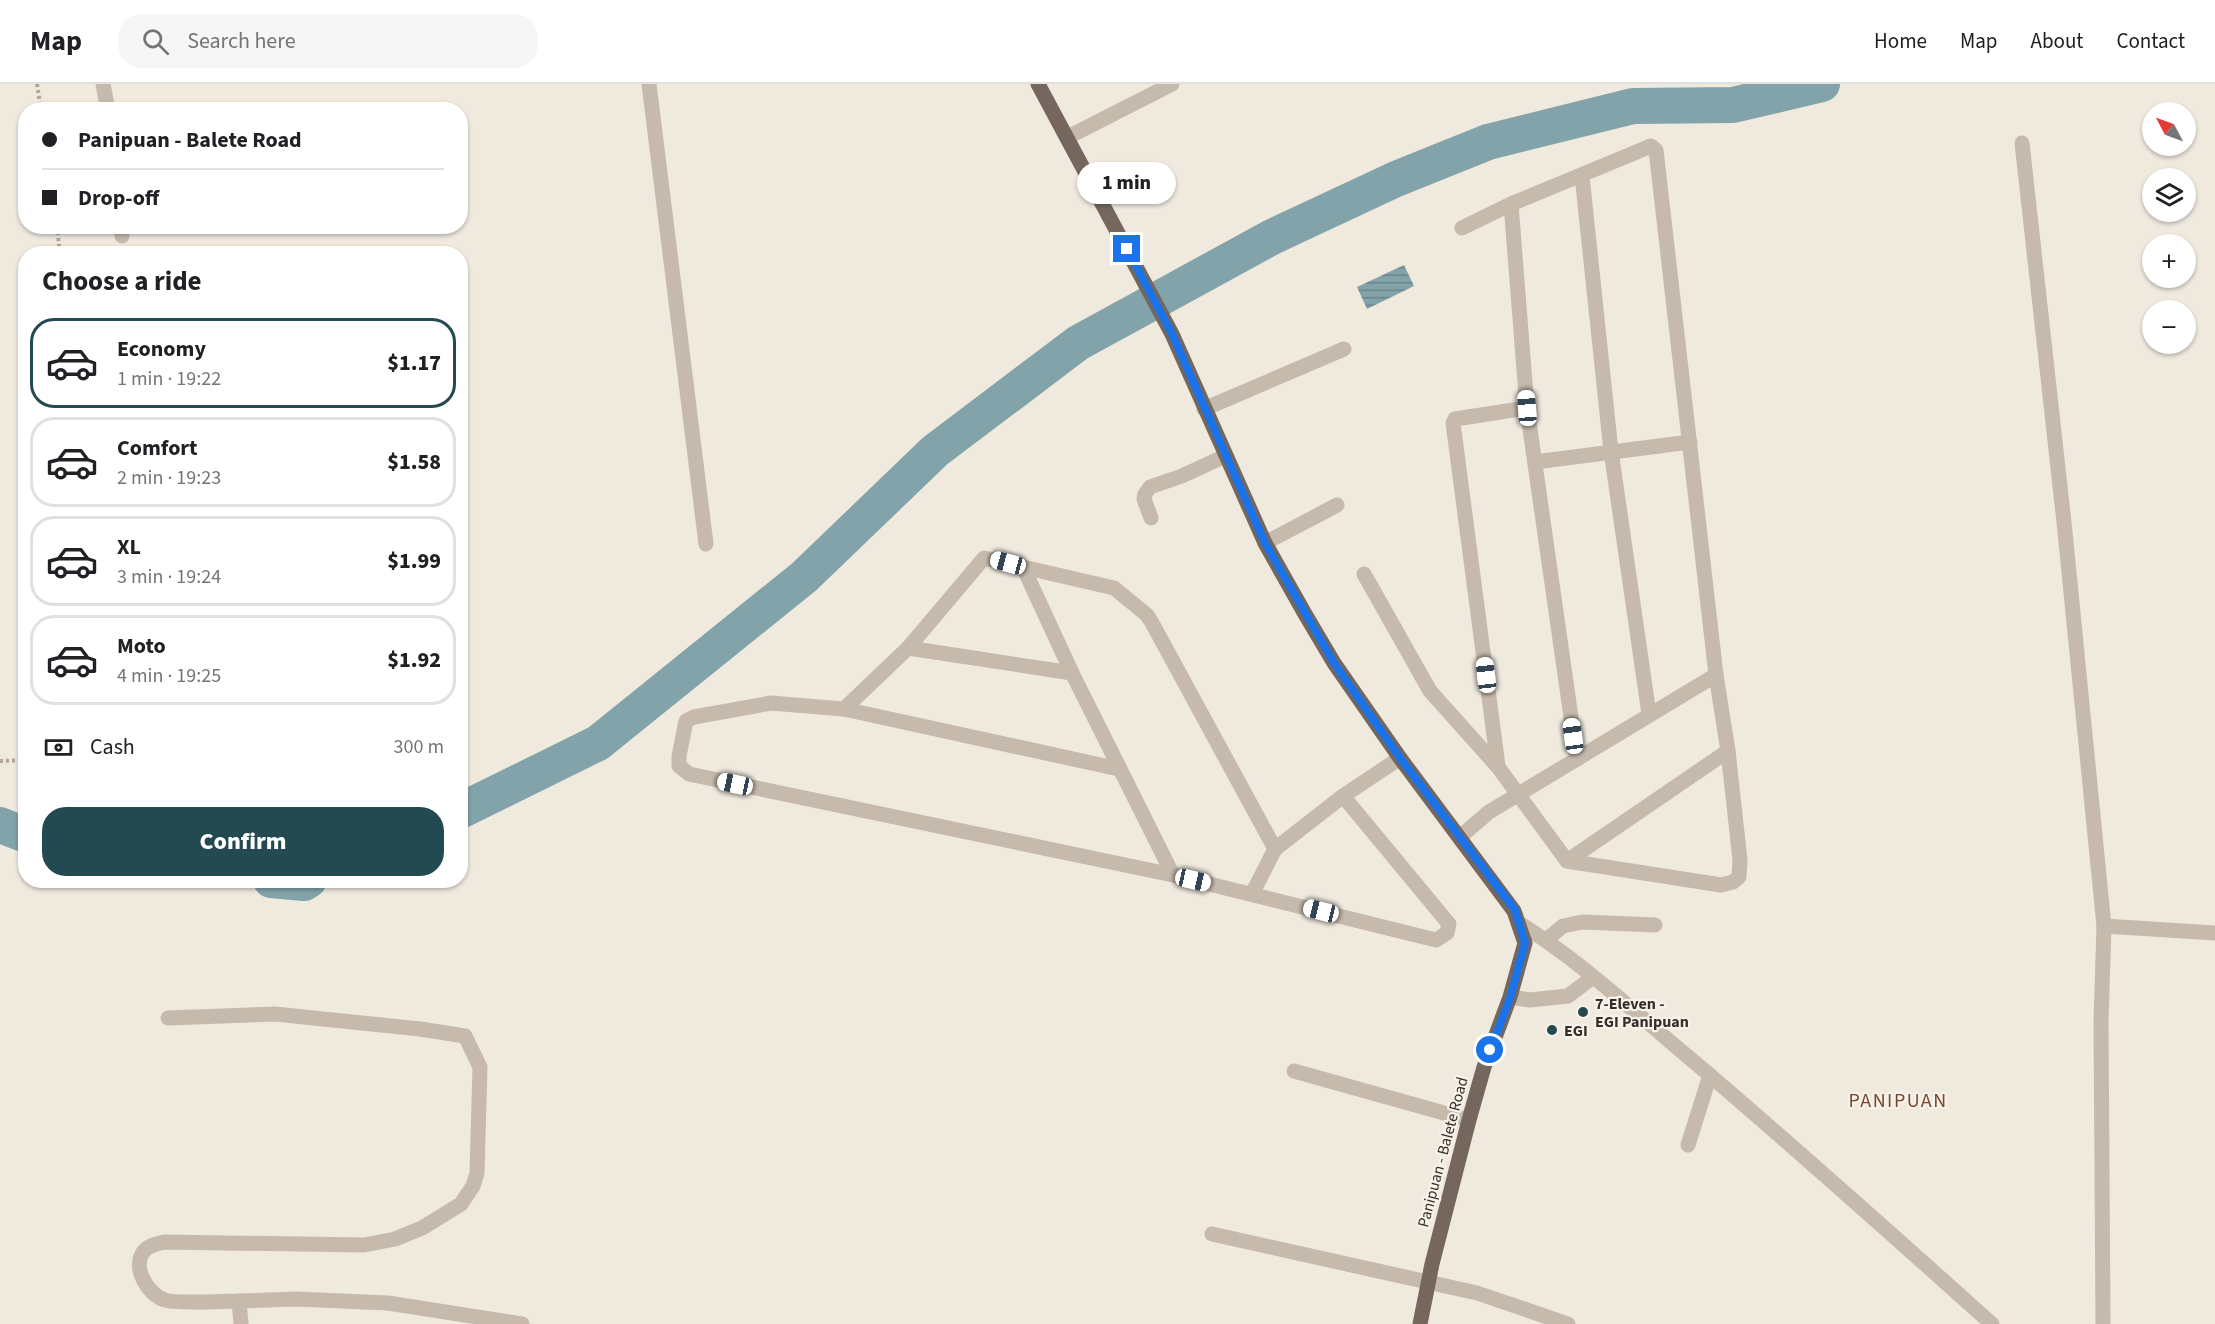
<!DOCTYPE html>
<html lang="en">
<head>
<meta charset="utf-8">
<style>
	:root { --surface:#fff; --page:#f6f6f6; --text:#202124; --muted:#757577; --line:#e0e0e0; --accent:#244a51 }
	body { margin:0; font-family:"Source Sans 3",sans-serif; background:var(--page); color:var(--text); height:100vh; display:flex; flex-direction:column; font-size:22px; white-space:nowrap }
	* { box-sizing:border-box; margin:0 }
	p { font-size:20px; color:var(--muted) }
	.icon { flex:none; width:33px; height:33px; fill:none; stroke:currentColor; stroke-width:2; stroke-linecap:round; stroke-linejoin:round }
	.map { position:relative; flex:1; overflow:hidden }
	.drawer { position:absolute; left:18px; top:162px; width:450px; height:642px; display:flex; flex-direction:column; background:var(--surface); border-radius:24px; box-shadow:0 2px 4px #0004 }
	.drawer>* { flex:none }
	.top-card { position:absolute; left:18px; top:18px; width:450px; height:132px; border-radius:24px; box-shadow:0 2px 4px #0004; display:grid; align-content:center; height:132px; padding:0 24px; background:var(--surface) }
	.needle { width:39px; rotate:311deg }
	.buttons { position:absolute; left:2142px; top:18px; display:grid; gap:12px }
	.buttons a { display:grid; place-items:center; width:54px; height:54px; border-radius:50%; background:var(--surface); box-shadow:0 2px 4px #0004; font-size:30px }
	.end { position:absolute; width:27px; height:27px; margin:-14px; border:8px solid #1a73e8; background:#fff; box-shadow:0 0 0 3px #fff }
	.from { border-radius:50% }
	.bubble { position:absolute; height:42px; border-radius:21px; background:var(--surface); box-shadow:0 2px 4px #0004; font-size:20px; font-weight:800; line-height:42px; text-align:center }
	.car { position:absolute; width:18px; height:36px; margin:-18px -9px; border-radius:8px; box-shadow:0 0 4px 2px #0007; background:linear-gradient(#fff 24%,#345 0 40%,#fff 0 76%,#345 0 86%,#fff 0) }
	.top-card b { display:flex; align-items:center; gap:21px; height:57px; font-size:22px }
	.top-card b+b { border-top:2px solid var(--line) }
	.top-card i { width:15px; height:15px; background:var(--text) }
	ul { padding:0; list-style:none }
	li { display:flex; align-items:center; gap:18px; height:90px; margin:0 12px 9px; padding:0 12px; border:3px solid var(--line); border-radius:24px }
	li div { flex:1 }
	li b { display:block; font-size:22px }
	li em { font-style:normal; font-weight:800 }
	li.active { border-color:var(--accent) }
	li>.icon { width:54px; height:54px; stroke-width:1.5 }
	h2 { padding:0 24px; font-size:27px; line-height:72px }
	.pay { display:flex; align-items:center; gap:15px; height:66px; padding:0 24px; font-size:22px }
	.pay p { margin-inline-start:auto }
	.cta { display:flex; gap:12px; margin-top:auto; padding:12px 24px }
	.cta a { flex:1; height:69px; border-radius:24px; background:var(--accent); color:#fff; font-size:24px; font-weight:800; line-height:69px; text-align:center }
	header { display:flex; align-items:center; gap:36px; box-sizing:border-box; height:84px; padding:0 30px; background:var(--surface); border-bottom:2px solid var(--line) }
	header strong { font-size:28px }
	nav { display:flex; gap:33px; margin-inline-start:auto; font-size:21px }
	.search { width:420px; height:54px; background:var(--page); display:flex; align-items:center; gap:15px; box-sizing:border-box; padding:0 21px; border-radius:24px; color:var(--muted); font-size:22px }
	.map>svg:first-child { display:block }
</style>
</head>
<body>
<header>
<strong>Map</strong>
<div class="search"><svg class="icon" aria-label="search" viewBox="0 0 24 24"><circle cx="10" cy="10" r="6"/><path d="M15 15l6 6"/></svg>Search here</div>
<nav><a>Home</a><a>Map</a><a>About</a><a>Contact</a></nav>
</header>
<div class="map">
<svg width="2215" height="1240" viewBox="0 0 2215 1240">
	<defs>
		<pattern id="water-rules" width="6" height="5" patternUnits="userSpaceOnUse" patternTransform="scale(1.5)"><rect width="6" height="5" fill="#81a3a9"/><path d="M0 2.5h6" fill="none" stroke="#6a858a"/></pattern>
	</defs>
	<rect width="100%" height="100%" fill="#efe9de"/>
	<!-- water -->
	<polygon fill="url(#water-rules)" points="1404,181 1414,202 1367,225 1357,203"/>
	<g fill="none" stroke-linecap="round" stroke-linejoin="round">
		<!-- river -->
		<g stroke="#81a3a9" stroke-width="36">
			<polyline points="460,727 598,659 804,493 935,367 1078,259 1272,153 1396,95 1488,58 1633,22 1733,21 1822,0"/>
			<polyline points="0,741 26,751"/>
			<polyline points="271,796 304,799 309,796"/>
		</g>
		<!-- path -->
		<g stroke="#b2a596" stroke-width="4" stroke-dasharray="3 3" stroke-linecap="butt">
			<polyline points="37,0 41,26"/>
			<polyline points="57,142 60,170"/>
			<polyline points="0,677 26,676"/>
		</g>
		<!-- minor -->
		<g stroke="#c6baac" stroke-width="15">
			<polyline points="103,0 108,26"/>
			<polyline points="649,0 706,460"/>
			<polyline points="1068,53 1172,0"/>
			<polyline points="2022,59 2064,438 2104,842 2101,936 2103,1240"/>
			<polyline points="1582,92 1611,367 1649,630"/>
			<polyline points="1511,120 1527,324 1577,675"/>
			<polyline points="121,142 122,152"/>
			<polyline points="1204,325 1344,265"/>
			<polyline points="1535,378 1690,358"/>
			<polyline points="1151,434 1144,415 1145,410 1150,403 1182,392 1225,372"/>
			<polyline points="1265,459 1337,421"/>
			<polyline points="1023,483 1072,589 1173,791"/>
			<polyline points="1364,490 1430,607 1498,683 1567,777 1721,801 1733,798 1739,793 1740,776 1728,667 1716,591 1656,66 1651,62 1511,120 1462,144"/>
			<polyline points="908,564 1072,589"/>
			<polyline points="844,625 908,564 984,474 1114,504 1147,531 1151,537 1275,765 1252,810"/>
			<polyline points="1498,682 1453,339 1455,335 1527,324"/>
			<polyline points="1119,685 844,625 771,619 694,633 686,637 679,672 679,682 689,690 1173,791 1436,856 1447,849 1449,840 1343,712"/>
			<polyline points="1461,752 1489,728 1716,591"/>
			<polyline points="1275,765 1343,712 1400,674"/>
			<polyline points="1567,777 1728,667"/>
			<path d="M1519,839c58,36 109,83 161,127 106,89 209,182 312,274"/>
			<polyline points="2104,842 2215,849"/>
			<polyline points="1546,856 1563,842 1582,838 1655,841"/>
			<polyline points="1510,913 1530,916 1568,912 1593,893"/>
			<path d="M168,934l107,-4 145,15 45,7 15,31 -3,106 -4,13 -12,18 -39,24 -27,11 -31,6 -200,-3c-7,2 -15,3 -20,9 -13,16 4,44 21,49 12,4 58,1 74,1"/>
			<polyline points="1294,987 1469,1036"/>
			<polyline points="1688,1061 1710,991"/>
			<polyline points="1212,1150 1477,1209 1568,1240"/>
			<polyline points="241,1240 239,1217 296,1215 388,1219 522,1240"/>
		</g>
		<!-- major -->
		<polyline stroke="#75675d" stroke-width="15" points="1038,0 1172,250 1265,459 1305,530 1334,579 1400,674 1514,827 1525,859 1510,913 1484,983 1469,1036 1432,1180 1420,1240"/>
	</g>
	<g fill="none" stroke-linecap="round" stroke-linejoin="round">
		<!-- route -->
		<polyline stroke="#1a73e8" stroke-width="8" points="1127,165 1172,250 1265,459 1334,579 1400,674 1515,826 1525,859 1510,914 1490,966"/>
	</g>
	<!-- markers -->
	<g fill="#244a51" stroke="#f7f3ea" stroke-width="2">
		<circle cx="1583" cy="928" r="6"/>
		<circle cx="1552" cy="946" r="6"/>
	</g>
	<g text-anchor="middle" stroke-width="4.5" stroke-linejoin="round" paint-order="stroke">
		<!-- poi labels -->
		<g font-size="16" font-weight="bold" fill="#352e2a" stroke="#f7f3ea" text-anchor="start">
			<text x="1595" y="925">7-Eleven -<tspan x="1595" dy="18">EGI Panipuan</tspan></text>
			<text x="1564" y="952">EGI</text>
		</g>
		<!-- street labels -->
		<g font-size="16" fill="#352e2a" stroke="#f7f3ea">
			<text transform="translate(1442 1068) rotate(-75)" y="6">Panipuan - Balete Road</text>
		</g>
		<!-- quarter labels -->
		<g font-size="20" letter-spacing="1.5" fill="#7a472d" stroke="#f7f3ea">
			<text x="1898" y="1023">PANIPUAN</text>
		</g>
	</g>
</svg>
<div class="buttons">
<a><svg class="needle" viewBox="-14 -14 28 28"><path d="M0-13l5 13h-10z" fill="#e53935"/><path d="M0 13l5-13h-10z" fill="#757577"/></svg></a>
<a><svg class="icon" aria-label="layers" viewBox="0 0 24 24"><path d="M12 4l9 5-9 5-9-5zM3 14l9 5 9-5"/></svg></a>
<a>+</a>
<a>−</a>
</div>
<i class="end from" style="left:1490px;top:966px"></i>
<i class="end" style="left:1127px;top:165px"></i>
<div class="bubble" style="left:1077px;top:78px;width:99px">1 min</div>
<i class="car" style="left:1527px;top:324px;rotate:356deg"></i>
<i class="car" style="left:1008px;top:479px;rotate:285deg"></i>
<i class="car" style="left:1486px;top:591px;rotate:353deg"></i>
<i class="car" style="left:1573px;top:652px;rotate:352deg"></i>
<i class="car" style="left:735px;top:700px;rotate:282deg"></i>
<i class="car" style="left:1193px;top:796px;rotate:103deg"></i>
<i class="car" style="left:1321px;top:827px;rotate:284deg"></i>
<div class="top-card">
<b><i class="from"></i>Panipuan - Balete Road</b>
<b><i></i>Drop-off</b>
</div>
<section class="drawer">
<h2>Choose a ride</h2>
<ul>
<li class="active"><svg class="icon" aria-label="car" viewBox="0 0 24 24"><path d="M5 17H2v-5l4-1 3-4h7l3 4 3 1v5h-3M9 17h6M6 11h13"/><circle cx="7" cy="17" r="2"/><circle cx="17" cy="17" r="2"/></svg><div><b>Economy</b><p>1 min · 19:22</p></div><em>$1.17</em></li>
<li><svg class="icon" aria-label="car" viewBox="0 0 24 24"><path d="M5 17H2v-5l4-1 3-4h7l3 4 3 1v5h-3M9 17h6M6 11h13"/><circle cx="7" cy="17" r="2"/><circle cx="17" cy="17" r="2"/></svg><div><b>Comfort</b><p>2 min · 19:23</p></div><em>$1.58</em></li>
<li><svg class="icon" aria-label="car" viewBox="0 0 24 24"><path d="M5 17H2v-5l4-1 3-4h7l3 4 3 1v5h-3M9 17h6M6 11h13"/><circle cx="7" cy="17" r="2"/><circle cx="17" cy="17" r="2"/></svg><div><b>XL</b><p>3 min · 19:24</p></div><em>$1.99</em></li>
<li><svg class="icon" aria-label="car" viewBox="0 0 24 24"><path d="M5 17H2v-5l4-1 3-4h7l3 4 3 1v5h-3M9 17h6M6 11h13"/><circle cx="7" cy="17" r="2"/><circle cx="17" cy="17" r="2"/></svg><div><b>Moto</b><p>4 min · 19:25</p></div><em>$1.92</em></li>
</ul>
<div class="pay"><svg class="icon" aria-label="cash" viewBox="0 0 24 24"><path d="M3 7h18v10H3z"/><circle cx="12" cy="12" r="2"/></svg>Cash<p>300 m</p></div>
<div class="cta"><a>Confirm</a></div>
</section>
</div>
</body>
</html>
